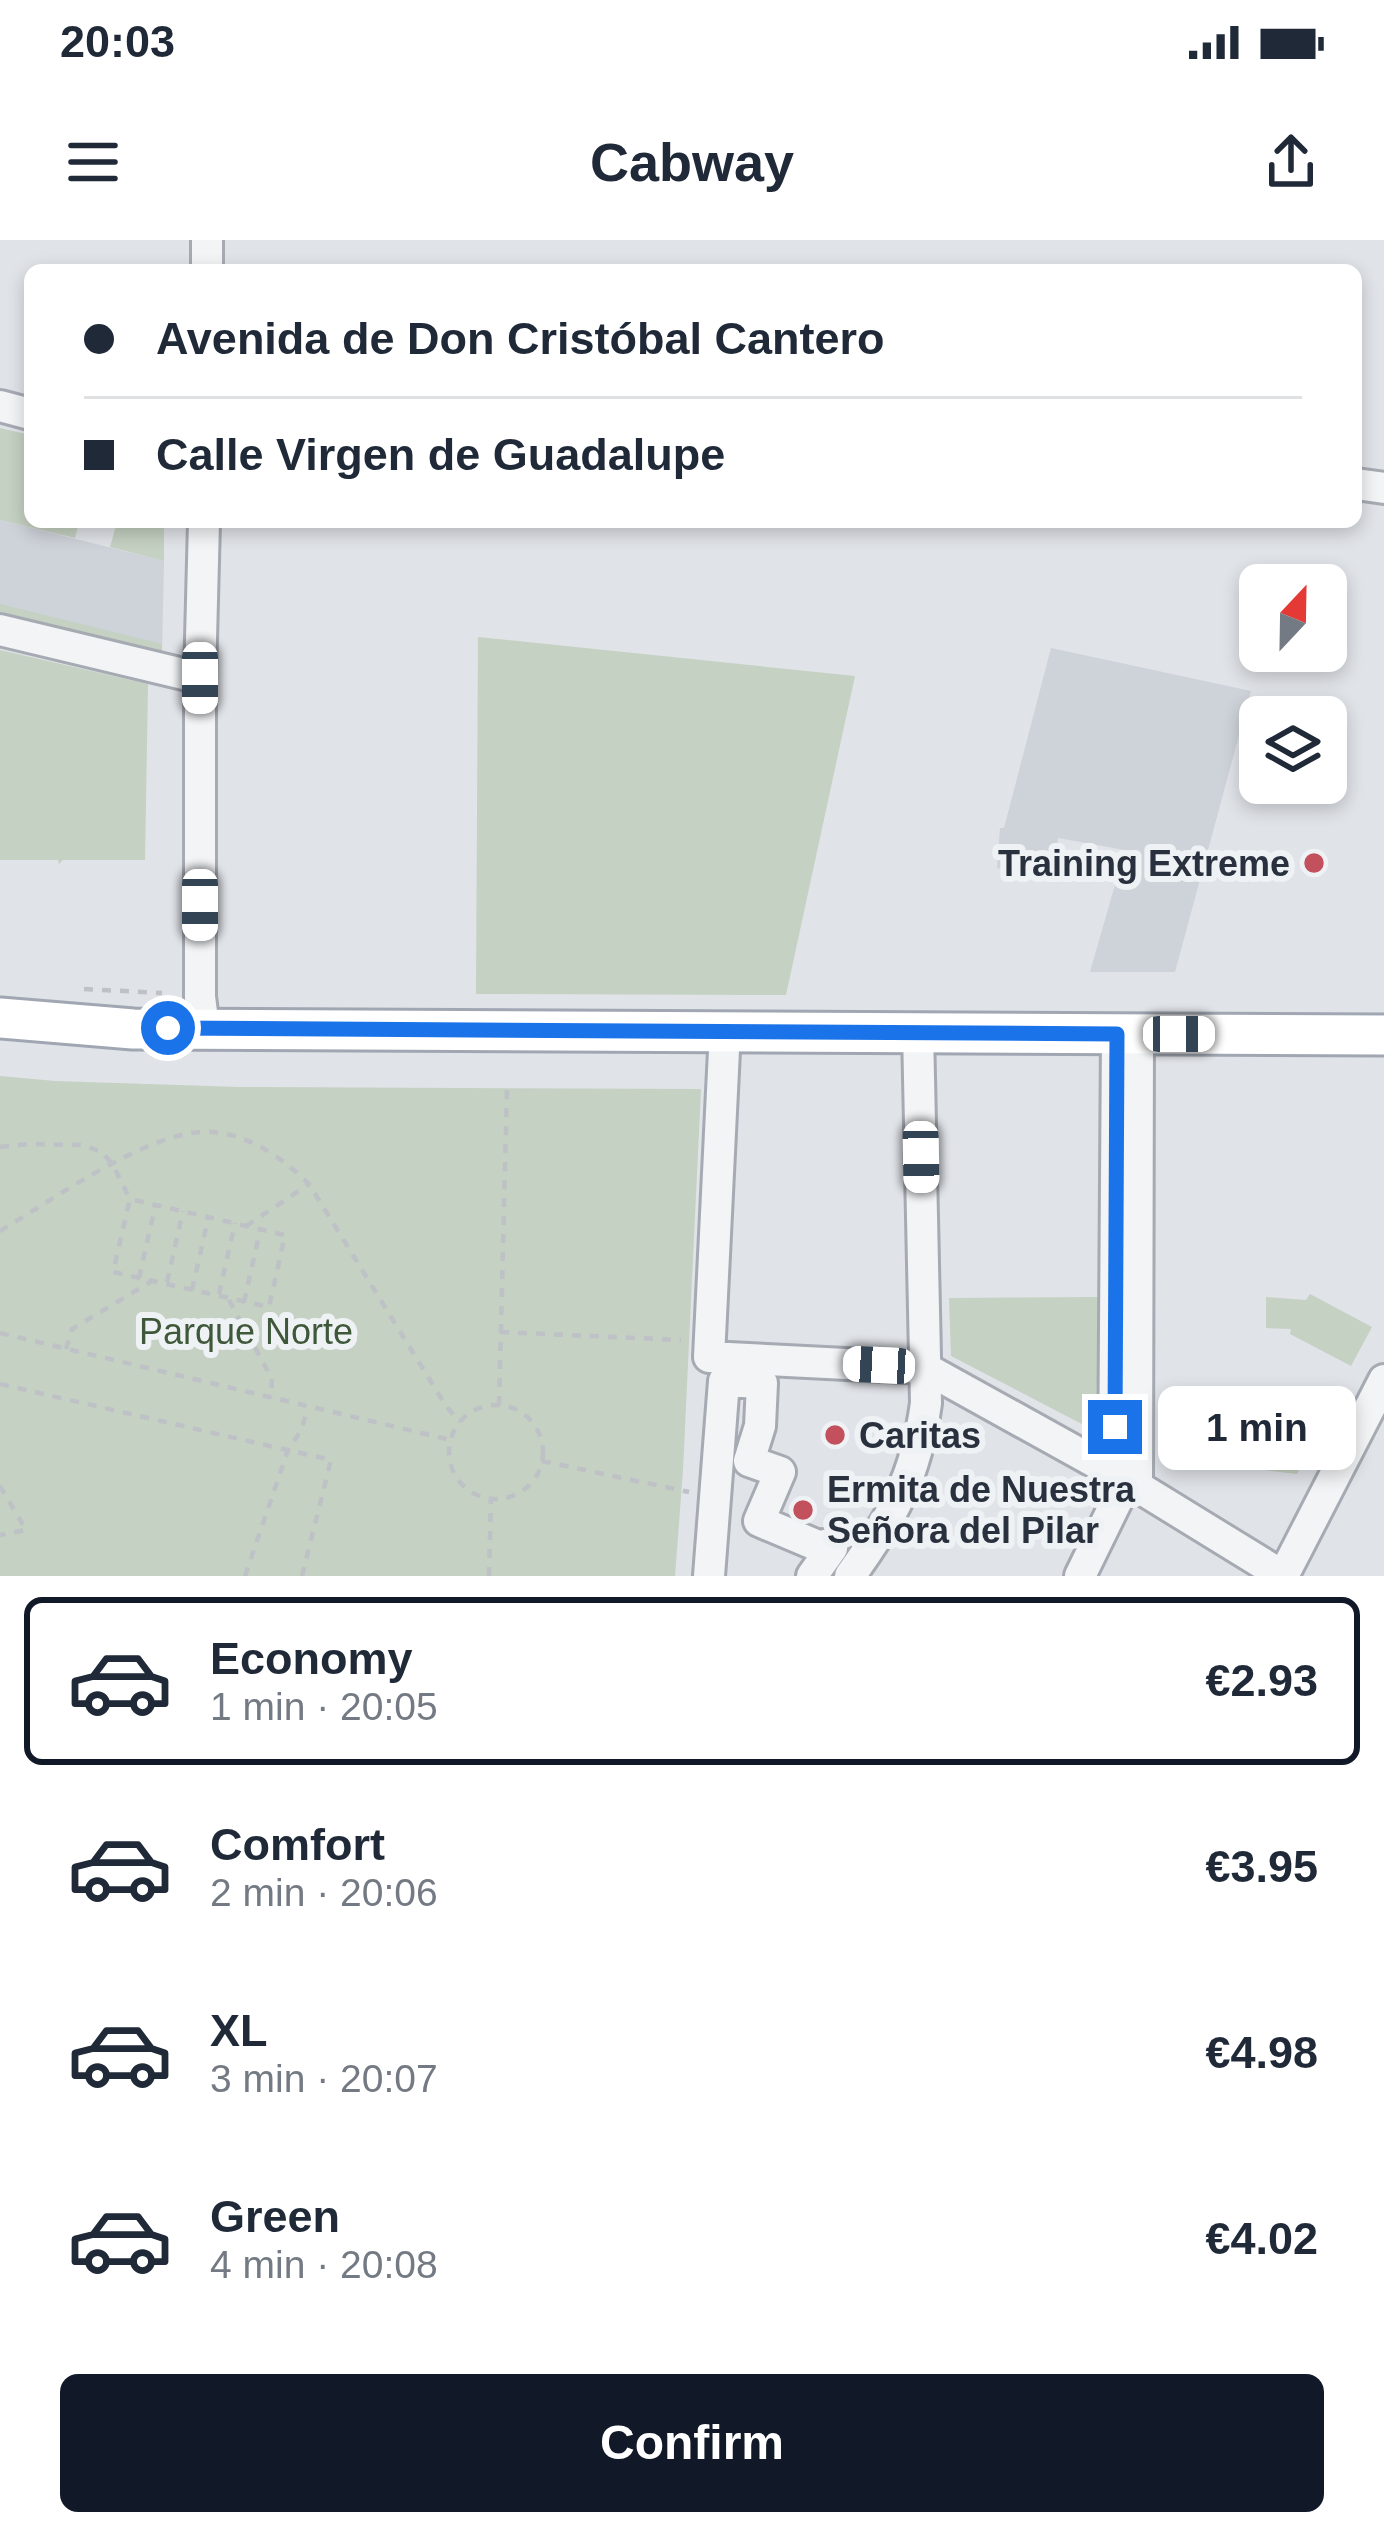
<!DOCTYPE html>
<html lang="en">
<head>
<meta charset="utf-8">
<style>
	:root { --surface:#fff; --page:#f2f2f3; --text:#1f2937; --muted:#747a83; --line:#e0e1e3; --accent:#111827 }
	body { margin:0; font-family:Helvetica,sans-serif; background:var(--page); color:var(--text); height:100vh; display:flex; flex-direction:column; font-size:45px; white-space:nowrap }
	* { box-sizing:border-box; margin:0 }
	p { font-size:39px; color:var(--muted) }
	.icon { flex:none; width:66px; height:66px; fill:none; stroke:currentColor; stroke-width:2; stroke-linecap:round; stroke-linejoin:round }
	.map { position:relative; height:1336px; overflow:hidden }
	.side { display:flex; flex-direction:column; background:var(--surface); flex:1 }
	.side>* { flex:none }
	.top-card { position:absolute; left:24px; top:24px; width:1338px; height:264px; border-radius:18px; box-shadow:0 6px 18px #0003; display:grid; align-content:center; height:264px; padding:0 60px; background:var(--surface) }
	.needle { width:78px; rotate:22deg }
	.fabs { position:absolute; left:1239px; top:324px; display:grid; gap:24px }
	.fabs a { display:grid; place-items:center; width:108px; height:108px; border-radius:18px; background:var(--surface); box-shadow:0 6px 18px #0003; font-size:60px }
	.end { position:absolute; width:54px; height:54px; margin:-27px; border:15px solid #1a73e8; background:#fff; box-shadow:0 0 0 6px #fff }
	.from { border-radius:50% }
	.bubble { position:absolute; height:84px; border-radius:18px; background:var(--surface); box-shadow:0 6px 18px #0003; font-size:39px; font-weight:700; line-height:84px; text-align:center }
	.car { position:absolute; width:36px; height:72px; margin:-36px -18px; border-radius:15px; box-shadow:0 0 9px 3px #0007; background:linear-gradient(#fff 24%,#345 0 40%,#fff 0 76%,#345 0 86%,#fff 0) }
	.top-card b { display:flex; align-items:center; gap:42px; height:114px; font-size:45px }
	.top-card b+b { border-top:3px solid var(--line) }
	.top-card i { width:30px; height:30px; background:var(--text) }
	ul { padding:21px 0 0; list-style:none }
	li { display:flex; align-items:center; gap:36px; height:168px; margin:0 24px 18px; padding:0 36px; border:6px solid transparent; border-radius:18px }
	li div { flex:1 }
	li b { display:block; font-size:45px }
	li em { font-style:normal; font-weight:700 }
	li.active { border-color:var(--accent) }
	li>.icon { width:108px; height:108px; stroke-width:1.5 }
	.button { display:flex; gap:24px; margin-top:auto; padding:24px 60px }
	.button a { flex:1; height:138px; border-radius:18px; background:var(--accent); color:#fff; font-size:48px; font-weight:700; line-height:138px; text-align:center }
	.status { display:flex; justify-content:space-between; align-items:center; height:84px; padding:0 60px; background:var(--surface); direction:ltr }
	.status svg { height:33px; fill:currentColor }
	header { display:flex; justify-content:space-between; align-items:center; height:156px; padding:0 60px; background:var(--surface); font-size:54px; font-weight:700 }
	.map>svg:first-child { display:block }
</style>
</head>
<body>
<div class="status"><b>20:03</b><svg viewBox="0 0 49 12"><path d="M0 12V9h3v3zM5 12V6h3v6zM10 12V3h3v9zM15 12V0h3v12zM26 1h20v11H26zM47 4h2v5h-2z"/></svg></div>
<header><svg class="icon" aria-label="menu" viewBox="0 0 24 24"><path d="M4 6h16M4 12h16M4 18h16"/></svg>Cabway<svg class="icon" aria-label="share" viewBox="0 0 24 24"><path d="M12 15V3M7 8l5-5 5 5M5 13v7h14v-7"/></svg></header>
<div class="map">
<svg width="1384" height="1336" viewBox="0 0 1384 1336">
	<rect width="100%" height="100%" fill="#e0e3e8"/>
	<!-- built -->
	<g fill="#ced2d9">
		<polygon points="0,280 164,321 162,412 0,372"/>
		<polygon points="1051,408 1251,451 1175,732 1090,732 1125,610 1058,598 1053,635 997,628 1000,588 1004,588"/>
	</g>
	<!-- green -->
	<g fill="#c5d1c2">
		<polygon points="0,188 30,195 30,282 79,282 75,298 0,280"/>
		<polygon points="117,282 164,282 164,321 110,307"/>
		<polygon points="0,364 162,404 162,412 0,372"/>
		<polygon points="478,397 855,436 786,755 476,754"/>
		<polygon points="0,410 148,444 145,620 63,620 59,624 58,620 0,620"/>
		<polygon points="0,836 55,841 239,847 701,849 683,1230 675,1336 0,1336"/>
		<polygon points="1310,1054 1372,1087 1351,1126 1290,1094 1291,1089 1266,1088 1266,1057 1306,1060"/>
		<polygon points="1099,1057 1099,1193 951,1116 949,1058"/>
		<polygon points="1161,1164 1241,1167 1227,1226 1210,1223 1209,1218 1160,1212"/>
		<polygon points="1270,1176 1314,1197 1297,1234 1257,1229"/>
	</g>
	<g fill="none" stroke-linecap="round" stroke-linejoin="round">
		<!-- minor casing -->
		<g stroke="#a6aab2" stroke-width="36">
			<g id="minor">
				<polyline points="207,30 207,0"/>
				<polyline points="0,166 30,174"/>
				<polyline points="1356,244 1384,248"/>
				<polyline points="0,390 200,438"/>
				<polyline points="204,787 200,757 200,438 204,282"/>
				<polyline points="725,790 709,1117 925,1128 1127,1240 1283,1336"/>
				<polyline points="1114,1234 1117,794"/>
				<polyline points="1137,1247 1138,793"/>
				<polyline points="709,1336 724,1141 762,1143 760,1186 749,1221 780,1232 759,1281 823,1308 824,1305 832,1308 812,1336"/>
				<path d="M850,1336c43,-60 66,-99 76,-173l-8,-372"/>
				<polyline points="1080,1336 1127,1240"/>
				<polyline points="1283,1336 1384,1140"/>
			</g>
		</g>
		<!-- major casing -->
		<g stroke="#a0a7b2" stroke-width="45">
			<polyline id="major" points="0,778 133,789 1384,795"/>
		</g>
		<!-- path -->
		<g stroke="#bec1c6" stroke-width="4.5" stroke-dasharray="9 9" stroke-linecap="butt">
			<polyline points="84,749 162,753"/>
			<polyline points="0,907 30,904 82,905 102,912 113,925 130,959 113,1032 269,1067 285,995 130,959"/>
			<polyline points="246,986 309,944"/>
			<path d="M0,991c51,-30 153,-104 212,-99 39,3 70,26 97,52l137,222 14,16"/>
			<polyline points="139,1038 155,967"/>
			<polyline points="167,1042 183,971"/>
			<polyline points="192,1050 208,979"/>
			<polyline points="219,1054 235,983"/>
			<polyline points="229,1060 272,1139 271,1158"/>
			<polyline points="244,1062 260,991"/>
			<polyline points="500,1092 681,1100"/>
			<polyline points="0,1093 451,1200"/>
			<polyline points="66,1109 72,1089 152,1041"/>
			<polyline points="0,1144 331,1220 302,1336"/>
			<polyline points="499,1165 507,848"/>
			<circle cx="496" cy="1212" r="47"/>
			<polyline points="542,1221 689,1252"/>
			<polyline points="0,1246 26,1290 0,1295"/>
			<polyline points="245,1336 288,1210 302,1189 307,1168"/>
			<polyline points="489,1336 491,1259"/>
		</g>
		<!-- minor -->
		<use href="#minor" stroke="#f2f4f6" stroke-width="30"/>
		<!-- major -->
		<use href="#major" stroke="#fff" stroke-width="39"/>
	</g>
	<g fill="none" stroke-linecap="round" stroke-linejoin="round">
		<!-- route -->
		<polyline stroke="#1a73e8" stroke-width="15" points="168,788 1117,794 1115,1187"/>
	</g>
	<!-- markers -->
	<g fill="#c2505d" stroke="#eff2f5" stroke-width="4.5">
		<circle cx="1314" cy="623" r="12"/>
		<circle cx="835" cy="1195" r="12"/>
		<circle cx="803" cy="1270" r="12"/>
	</g>
	<g text-anchor="middle" stroke-width="12" stroke-linejoin="round" paint-order="stroke">
		<!-- poi labels -->
		<g font-size="36" font-weight="bold" fill="#2a313e" stroke="#eff2f5" text-anchor="start">
			<text x="1290" y="636" text-anchor="end">Training Extreme</text>
			<text x="859" y="1208">Caritas</text>
			<text x="827" y="1262">Ermita de Nuestra<tspan x="827" dy="41">Señora del Pilar</tspan></text>
		</g>
		<!-- park labels -->
		<g font-size="36" fill="#3e5839" stroke="#eff2f5">
			<text x="246" y="1104">Parque Norte</text>
		</g>
	</g>
</svg>
<div class="fabs">
<a><svg class="needle" viewBox="-14 -14 28 28"><path d="M0-13l5 13h-10z" fill="#e53935"/><path d="M0 13l5-13h-10z" fill="#747a83"/></svg></a>
<a><svg class="icon" aria-label="layers" viewBox="0 0 24 24"><path d="M12 4l9 5-9 5-9-5zM3 14l9 5 9-5"/></svg></a>
</div>
<i class="end from" style="left:168px;top:788px"></i>
<i class="end" style="left:1115px;top:1187px"></i>
<div class="bubble" style="left:1158px;top:1146px;width:198px">1 min</div>
<i class="car" style="left:200px;top:438px;rotate:180deg"></i>
<i class="car" style="left:200px;top:665px;rotate:180deg"></i>
<i class="car" style="left:1179px;top:794px;rotate:90deg"></i>
<i class="car" style="left:921px;top:917px;rotate:179deg"></i>
<i class="car" style="left:879px;top:1125px;rotate:273deg"></i>
<div class="top-card">
<b><i class="from"></i>Avenida de Don Cristóbal Cantero</b>
<b><i></i>Calle Virgen de Guadalupe</b>
</div>
</div>
<section class="side">
<ul>
<li class="active"><svg class="icon" aria-label="car" viewBox="0 0 24 24"><path d="M5 17H2v-5l4-1 3-4h7l3 4 3 1v5h-3M9 17h6M6 11h13"/><circle cx="7" cy="17" r="2"/><circle cx="17" cy="17" r="2"/></svg><div><b>Economy</b><p>1 min · 20:05</p></div><em>€2.93</em></li>
<li><svg class="icon" aria-label="car" viewBox="0 0 24 24"><path d="M5 17H2v-5l4-1 3-4h7l3 4 3 1v5h-3M9 17h6M6 11h13"/><circle cx="7" cy="17" r="2"/><circle cx="17" cy="17" r="2"/></svg><div><b>Comfort</b><p>2 min · 20:06</p></div><em>€3.95</em></li>
<li><svg class="icon" aria-label="car" viewBox="0 0 24 24"><path d="M5 17H2v-5l4-1 3-4h7l3 4 3 1v5h-3M9 17h6M6 11h13"/><circle cx="7" cy="17" r="2"/><circle cx="17" cy="17" r="2"/></svg><div><b>XL</b><p>3 min · 20:07</p></div><em>€4.98</em></li>
<li><svg class="icon" aria-label="car" viewBox="0 0 24 24"><path d="M5 17H2v-5l4-1 3-4h7l3 4 3 1v5h-3M9 17h6M6 11h13"/><circle cx="7" cy="17" r="2"/><circle cx="17" cy="17" r="2"/></svg><div><b>Green</b><p>4 min · 20:08</p></div><em>€4.02</em></li>
</ul>
<div class="button"><a>Confirm</a></div>
</section>
</body>
</html>
